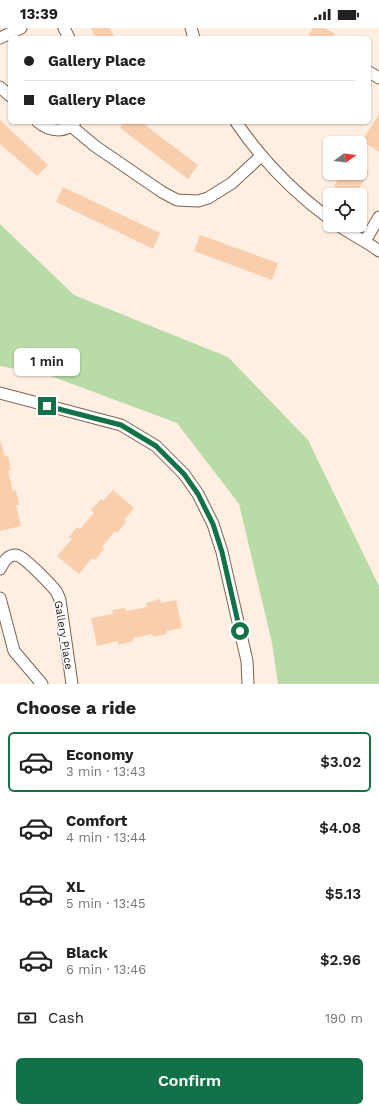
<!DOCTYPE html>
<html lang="en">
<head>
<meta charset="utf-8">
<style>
	:root { --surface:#fff; --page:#f6f6f6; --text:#222; --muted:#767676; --line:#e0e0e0; --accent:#127146 }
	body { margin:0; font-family:"Work Sans",sans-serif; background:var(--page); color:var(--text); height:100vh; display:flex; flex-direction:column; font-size:15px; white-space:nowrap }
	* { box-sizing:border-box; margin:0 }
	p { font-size:13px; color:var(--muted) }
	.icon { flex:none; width:22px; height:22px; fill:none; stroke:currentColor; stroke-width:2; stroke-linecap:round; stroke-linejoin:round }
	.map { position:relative; height:656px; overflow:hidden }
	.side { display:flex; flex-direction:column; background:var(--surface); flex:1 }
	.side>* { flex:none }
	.guide { position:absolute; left:8px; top:8px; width:363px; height:88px; border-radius:6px; box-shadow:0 1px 3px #0004; display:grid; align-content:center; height:88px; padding:0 16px; background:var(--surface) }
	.needle { width:26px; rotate:75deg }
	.controls { position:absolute; left:323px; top:108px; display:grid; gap:8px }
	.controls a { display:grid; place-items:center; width:44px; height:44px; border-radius:6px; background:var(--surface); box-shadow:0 1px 3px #0004; font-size:20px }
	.end { position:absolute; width:18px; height:18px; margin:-9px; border:5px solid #127146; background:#fff; box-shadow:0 0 0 2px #fff }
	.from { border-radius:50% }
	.bubble { position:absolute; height:28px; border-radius:6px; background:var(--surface); box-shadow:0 1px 3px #0004; font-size:13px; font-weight:600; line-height:28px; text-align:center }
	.guide b { display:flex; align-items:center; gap:14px; height:38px; font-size:15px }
	.guide b+b { border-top:1px solid var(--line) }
	.guide i { width:10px; height:10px; background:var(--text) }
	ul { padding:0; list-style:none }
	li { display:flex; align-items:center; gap:12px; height:60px; margin:0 8px 6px; padding:0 8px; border:2px solid transparent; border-radius:6px }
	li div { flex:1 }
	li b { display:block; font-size:15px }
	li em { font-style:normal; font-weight:600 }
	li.current { border-color:var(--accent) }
	li>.icon { width:36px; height:36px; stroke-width:1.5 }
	h2 { padding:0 16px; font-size:18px; line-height:48px }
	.pay { display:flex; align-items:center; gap:10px; height:44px; padding:0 16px; font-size:15px }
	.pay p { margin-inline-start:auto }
	.cta { display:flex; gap:8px; margin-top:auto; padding:8px 16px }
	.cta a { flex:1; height:46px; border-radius:6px; background:var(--accent); color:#fff; font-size:16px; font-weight:600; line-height:46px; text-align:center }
	.status { display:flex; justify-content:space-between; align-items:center; height:28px; padding:0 20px; background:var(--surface); direction:ltr }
	.status svg { height:11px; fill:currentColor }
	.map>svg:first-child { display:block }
</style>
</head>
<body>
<div class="status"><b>13:39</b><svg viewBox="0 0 49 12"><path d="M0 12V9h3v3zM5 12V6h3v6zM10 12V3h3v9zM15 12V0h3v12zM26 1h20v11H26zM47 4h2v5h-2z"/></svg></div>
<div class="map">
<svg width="379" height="656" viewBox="0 0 379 656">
	<rect width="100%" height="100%" fill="#ffefe2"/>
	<!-- green -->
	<polygon fill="#b8dba8" points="0,196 74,267 228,329 308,412 379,558 379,656 278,656 272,615 239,476 177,395 48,347 0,338"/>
	<!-- building -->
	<g fill="#f9ceac">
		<polygon points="91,0 110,0 115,10 96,10"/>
		<polygon points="313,0 325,0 335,6 333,10 307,10"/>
		<polygon points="379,86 379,124 362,113"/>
		<polygon points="0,92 48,137 37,148 0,116"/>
		<polygon points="124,94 141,94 198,137 188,151 120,100"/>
		<polygon points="360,138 369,144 355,167 347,167 334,158 342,145 360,145"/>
		<polygon points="63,159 160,205 153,221 56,174"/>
		<polygon points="200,207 278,235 272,252 194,223"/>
		<polygon points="0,411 5,429 8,428 11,442 8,443 13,463 16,462 19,477 16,477 21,498 0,503"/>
		<polygon points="113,462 134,480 124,492 126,494 117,505 115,503 102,519 104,521 95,532 92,530 79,546 57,528 72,511 69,509 77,499 80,501 94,485 91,482 101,471 103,473"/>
		<polygon points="160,571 161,575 176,572 182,600 166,603 167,606 153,609 152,606 133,610 133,613 118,617 118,613 97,618 91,590 113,586 112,582 125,580 126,583 147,579 146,575"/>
	</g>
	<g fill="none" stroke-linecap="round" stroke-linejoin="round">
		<!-- minor casing -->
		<g stroke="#7b6451" stroke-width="13">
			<g id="minor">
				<polyline points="64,0 69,10"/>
				<polyline points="191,0 194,10"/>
				<polyline points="0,10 21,0"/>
				<polyline points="369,44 379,50"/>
				<polyline points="0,59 10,68"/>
				<path d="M38,94c11,9 26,12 37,0"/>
				<path d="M236,94c26,38 57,70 94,97"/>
				<polyline points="71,98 95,118 162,164 177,172 198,173 208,170 232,155 261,128"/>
				<path d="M338,197c14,10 28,16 41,26"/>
				<polyline points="365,213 379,189"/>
				<polyline points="0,365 121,397 156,418 184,446 198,466 213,496 222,524 247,633 248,656"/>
				<path d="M0,541c4,-7 7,-14 16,-14 8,1 34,29 40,36 2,3 3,6 4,9l12,84"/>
				<polyline points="0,570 14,623 42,656"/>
			</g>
		</g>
		<!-- minor -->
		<use href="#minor" stroke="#fff" stroke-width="11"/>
	</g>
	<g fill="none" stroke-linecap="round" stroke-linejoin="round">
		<!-- route -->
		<polyline stroke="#127146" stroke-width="5" points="47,378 121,397 156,418 184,446 198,466 213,496 222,524 240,603"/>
	</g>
	<g text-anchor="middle" stroke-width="3" stroke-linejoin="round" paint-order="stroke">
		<!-- street labels -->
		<g font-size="11" fill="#211710" stroke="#fff">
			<text transform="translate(64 607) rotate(81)" y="4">Gallery Place</text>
		</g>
	</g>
</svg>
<div class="controls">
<a><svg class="needle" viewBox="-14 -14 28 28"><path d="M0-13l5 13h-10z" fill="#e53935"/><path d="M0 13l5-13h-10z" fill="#767676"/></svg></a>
<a><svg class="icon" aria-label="locate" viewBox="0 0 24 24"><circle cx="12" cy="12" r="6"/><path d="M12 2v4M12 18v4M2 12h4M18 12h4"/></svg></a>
</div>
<i class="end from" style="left:240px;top:603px"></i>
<i class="end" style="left:47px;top:378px"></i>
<div class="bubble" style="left:14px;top:320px;width:66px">1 min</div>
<div class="guide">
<b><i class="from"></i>Gallery Place</b>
<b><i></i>Gallery Place</b>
</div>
</div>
<section class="side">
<h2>Choose a ride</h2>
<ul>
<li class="current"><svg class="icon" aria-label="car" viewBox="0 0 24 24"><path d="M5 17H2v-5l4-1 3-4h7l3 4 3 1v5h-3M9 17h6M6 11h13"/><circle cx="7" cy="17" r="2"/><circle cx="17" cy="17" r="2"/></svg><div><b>Economy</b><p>3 min · 13:43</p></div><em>$3.02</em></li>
<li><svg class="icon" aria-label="car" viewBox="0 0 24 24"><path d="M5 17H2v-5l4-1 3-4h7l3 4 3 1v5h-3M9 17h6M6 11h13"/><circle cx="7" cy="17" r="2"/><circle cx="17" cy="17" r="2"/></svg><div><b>Comfort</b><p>4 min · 13:44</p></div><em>$4.08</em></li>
<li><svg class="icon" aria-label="car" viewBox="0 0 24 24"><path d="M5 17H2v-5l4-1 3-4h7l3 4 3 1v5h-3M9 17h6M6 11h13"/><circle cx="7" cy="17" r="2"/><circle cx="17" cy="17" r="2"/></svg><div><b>XL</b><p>5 min · 13:45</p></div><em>$5.13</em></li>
<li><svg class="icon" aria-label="car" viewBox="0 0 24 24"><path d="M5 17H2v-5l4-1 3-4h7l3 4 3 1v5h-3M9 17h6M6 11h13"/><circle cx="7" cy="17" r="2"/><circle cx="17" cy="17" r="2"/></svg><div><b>Black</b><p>6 min · 13:46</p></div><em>$2.96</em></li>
</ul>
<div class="pay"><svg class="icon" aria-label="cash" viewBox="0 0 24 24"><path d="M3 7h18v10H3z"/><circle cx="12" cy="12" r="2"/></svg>Cash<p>190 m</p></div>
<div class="cta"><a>Confirm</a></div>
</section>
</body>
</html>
